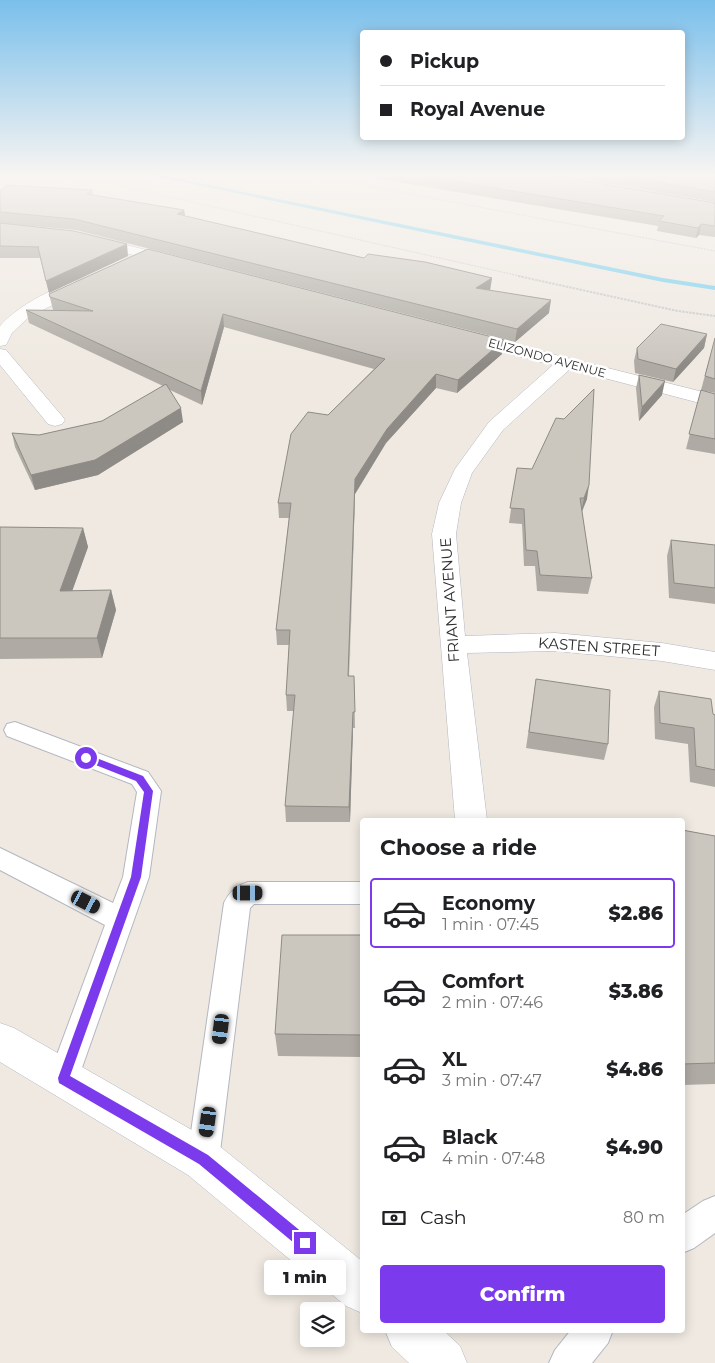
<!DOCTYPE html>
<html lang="en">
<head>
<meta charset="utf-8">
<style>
	:root { --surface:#fff; --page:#f2f2f2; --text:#202124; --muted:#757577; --line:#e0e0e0; --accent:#7c3aed }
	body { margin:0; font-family:Montserrat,sans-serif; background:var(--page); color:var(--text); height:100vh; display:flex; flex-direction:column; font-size:19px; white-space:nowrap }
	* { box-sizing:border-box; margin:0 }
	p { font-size:16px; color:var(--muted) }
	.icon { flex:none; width:28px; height:28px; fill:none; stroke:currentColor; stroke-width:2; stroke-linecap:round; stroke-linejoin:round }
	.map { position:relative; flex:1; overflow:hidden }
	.drawer { position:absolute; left:360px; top:818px; width:325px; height:515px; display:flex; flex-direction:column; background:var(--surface); border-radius:5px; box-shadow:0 2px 12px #0003 }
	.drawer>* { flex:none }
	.banner { position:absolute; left:360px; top:30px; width:325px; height:110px; border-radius:5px; box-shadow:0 2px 12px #0003; display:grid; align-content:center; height:110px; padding:0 20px; background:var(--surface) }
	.fabs { position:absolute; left:300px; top:1302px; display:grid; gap:10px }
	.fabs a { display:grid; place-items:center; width:45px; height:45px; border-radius:5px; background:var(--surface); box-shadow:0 2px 12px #0003; font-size:25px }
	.end { position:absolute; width:22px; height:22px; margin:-11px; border:6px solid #7c3aed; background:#fff; box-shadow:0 0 0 2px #fff }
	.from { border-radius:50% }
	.bubble { position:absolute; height:35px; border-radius:5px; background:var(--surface); box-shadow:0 2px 12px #0003; font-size:16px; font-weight:800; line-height:35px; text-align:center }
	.car { position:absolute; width:15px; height:30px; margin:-15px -8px; border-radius:6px; box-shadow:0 0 4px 1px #0007; background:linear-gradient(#222 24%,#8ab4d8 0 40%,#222 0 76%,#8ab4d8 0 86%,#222 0) }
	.banner b { display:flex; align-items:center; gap:18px; height:48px; font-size:19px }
	.banner b+b { border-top:1px solid var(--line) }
	.banner i { width:12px; height:12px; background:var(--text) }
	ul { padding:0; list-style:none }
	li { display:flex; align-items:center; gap:15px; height:70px; margin:0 10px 8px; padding:0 10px; border:2px solid transparent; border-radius:5px }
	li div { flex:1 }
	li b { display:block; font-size:19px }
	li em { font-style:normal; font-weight:800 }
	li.selected { border-color:var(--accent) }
	li>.icon { width:45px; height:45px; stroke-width:1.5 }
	h2 { padding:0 20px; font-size:22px; line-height:60px }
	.pay { display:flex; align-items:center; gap:12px; height:55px; padding:0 20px; font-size:19px }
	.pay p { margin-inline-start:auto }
	.action { display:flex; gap:10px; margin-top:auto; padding:10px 20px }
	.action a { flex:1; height:58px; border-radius:5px; background:var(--accent); color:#fff; font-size:20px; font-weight:800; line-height:58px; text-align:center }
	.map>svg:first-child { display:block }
</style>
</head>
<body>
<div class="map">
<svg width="715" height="1363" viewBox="0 0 715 1363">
	<rect width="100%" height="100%" fill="#efe9e1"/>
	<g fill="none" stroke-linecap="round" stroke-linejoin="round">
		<!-- stream -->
		<polygon fill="#75cff0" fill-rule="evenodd" points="139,173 151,173 663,278 715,286 715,290 663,282"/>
		<!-- service casing -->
		<g stroke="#b4b7c1" stroke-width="2">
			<g id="service">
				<polygon points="15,722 148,772 161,791 149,877 78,1079 74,1090 63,1094 52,1090 48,1079 105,925 0,870 0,848 113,903 123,877 137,792 132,784 7,736 4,730 7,724"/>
				<path d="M248,882h114v22h-108l-4,4 -31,252 -5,11 -11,5 -11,-5 -5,-11 37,-257c5,-11 12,-17 24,-21z"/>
				<polygon points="715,1196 715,1233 694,1248 682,1253 682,1215 703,1201"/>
				<polygon points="571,1330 613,1330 608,1343 592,1363 549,1363 555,1350"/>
			</g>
		</g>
		<!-- minor casing -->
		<g stroke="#b4b7c1" stroke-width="1">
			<g id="minor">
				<polygon points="91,236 182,259 184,262 182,265 177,266 86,243 84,240 86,237"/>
				<path d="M85,278l5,2 3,3 -3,3 -61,31 -17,16 -6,12 -6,1v-20c18,-21 58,-41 85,-48z"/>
				<polygon points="468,333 715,395 715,407 570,369 503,430 472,473 461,503 456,534 465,636 555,633 662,643 715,652 715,670 662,661 555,651 467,653 487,820 455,820 432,534 439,503 455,469 489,422 553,365 462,342 459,338 462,334"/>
				<polygon points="0,349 6,350 62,416 65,420 62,424 55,426 48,424 0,365"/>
			</g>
		</g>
		<!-- secondary casing -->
		<g stroke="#b4b7c1" stroke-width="1">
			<g id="secondary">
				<polygon points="0,1023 14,1028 218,1145 362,1261 362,1313 346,1306 188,1175 0,1062"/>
				<polygon points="385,1330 443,1330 460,1346 467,1363 409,1363 392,1347"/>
			</g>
		</g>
		<!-- path-far1 -->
		<g stroke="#c9c9c9" stroke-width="1" stroke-dasharray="2 1" stroke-linecap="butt">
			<polyline points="40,173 112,184 524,277"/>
			<polyline points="297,173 715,251"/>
		</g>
		<!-- path -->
		<polyline stroke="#c9c9c9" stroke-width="2" stroke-dasharray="2.5 1" stroke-linecap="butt" points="518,276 678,311 715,316"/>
		<!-- service -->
		<use href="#service" fill="#fff" fill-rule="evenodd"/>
		<!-- minor -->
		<use href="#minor" fill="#fff" fill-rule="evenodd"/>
		<!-- secondary -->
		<use href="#secondary" fill="#fff" fill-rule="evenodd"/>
	</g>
	<!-- wall -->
	<g fill="#afaba4">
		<polygon points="361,173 539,173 715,203 715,237 699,235 696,238 657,231 658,226 361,176"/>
		<polygon points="549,173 715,173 715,202"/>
		<polygon points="92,190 93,195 184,210 185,216 364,258 492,278 490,290 549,313 515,342 76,230 0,223 0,191"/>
		<polygon points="0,223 128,256 49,293 40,258 0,258"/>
		<polygon points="148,249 502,354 457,393 436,388 386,443 355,494 349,676 354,676 355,728 353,728 350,822 286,822 285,806 294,711 287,711 286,695 289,645 277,645 276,630 289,518 279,518 278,503 328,415 374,369 224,327 202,405 170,390 183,422 98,475 35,490 15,447 12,433 39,435 102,421 163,386 29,323 26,310 54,310 53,310 49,294"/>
		<polygon points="707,334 704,348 673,382 635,373 634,361 637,348"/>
		<polygon points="715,338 715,393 701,390"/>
		<polygon points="639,375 662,395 639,421 636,388"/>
		<polygon points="701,390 715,394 715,454 686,449"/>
		<polygon points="517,468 587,499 582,512 592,578 588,594 537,591 535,566 524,566 522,524 509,523"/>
		<polygon points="0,527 83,528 88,547 72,591 111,590 116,610 102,658 0,659"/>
		<polygon points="671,540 715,545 715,604 669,598 667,556"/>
		<polygon points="536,679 608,744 604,760 526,748"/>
		<polygon points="659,691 715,715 715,787 690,782 688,744 655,739 654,707"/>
		<polygon points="682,830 715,836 715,1084 682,1085"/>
		<polygon points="362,935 362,1057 278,1056 275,1034"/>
	</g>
	<!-- shaded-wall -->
	<g fill="#8e8b86">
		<polygon points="184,210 186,221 177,214"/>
		<polygon points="701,224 699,235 696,238 698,228"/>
		<polygon points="127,244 128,256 49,293 46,281"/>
		<polygon points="492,278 490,290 476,288"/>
		<polygon points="551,300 549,313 515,342 517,329"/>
		<polygon points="223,314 224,327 202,405 201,391"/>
		<polygon points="707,334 704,348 673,382 676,369"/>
		<polygon points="504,340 502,354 457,393 458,380"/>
		<polygon points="436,374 436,388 386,443 355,494 349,692 355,479 387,429"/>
		<polygon points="665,381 662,395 639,421 642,407"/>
		<polygon points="181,408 183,422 98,475 35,490 31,475"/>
		<polygon points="589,485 587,499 581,513 584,498"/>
		<polygon points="83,528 88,547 65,611 60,591"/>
		<polygon points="111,590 116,610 102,658 97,638"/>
		<polygon points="353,712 353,728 350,822 349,807"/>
	</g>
	<!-- building -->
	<g fill="#cbc7bf" stroke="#8e8b86">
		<polygon points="403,173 539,173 715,203 715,226 701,224 698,228 659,221 664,216"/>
		<polygon points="605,173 715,173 715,192"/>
		<polygon points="6,185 92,190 87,194 184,210 177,214 364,258 368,254 425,262 492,278 476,288 551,300 517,329 74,219 0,212 0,191"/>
		<polygon points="0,223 74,231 127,244 46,281 38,247 39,247 0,246"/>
		<polygon points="148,249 504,340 458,380 436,374 387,429 355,479 348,676 354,676 355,712 353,712 349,807 285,806 295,695 286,695 290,630 276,630 291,503 278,503 291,434 308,412 328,415 385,359 223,314 201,391 26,310 93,311 50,297 49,294"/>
		<polygon points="661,324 707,334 676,369 638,359 637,348"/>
		<polygon points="715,338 715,379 705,376"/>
		<polygon points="639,375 665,381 642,407"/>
		<polygon points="166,384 181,408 95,460 31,475 12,433 39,435 102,421"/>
		<polygon points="594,389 589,485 584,498 580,498 592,578 540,575 537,551 526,550 524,509 510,508 517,468 532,469 556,418 564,419"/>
		<polygon points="701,390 715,394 715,439 689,434"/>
		<polygon points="0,527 83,528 60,591 111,590 97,638 0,638"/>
		<polygon points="671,540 715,545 715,588 674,583"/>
		<polygon points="536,679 610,690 608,744 529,732"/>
		<polygon points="659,691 711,699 713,714 715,715 715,770 696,766 694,728 660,723"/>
		<polygon points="682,830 715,836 715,1063 682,1064"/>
		<polygon points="282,935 362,935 362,1035 275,1034"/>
	</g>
	<!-- sky -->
	<linearGradient id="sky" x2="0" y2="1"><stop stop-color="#7abfeb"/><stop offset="0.48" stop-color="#f8f5f2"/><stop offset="1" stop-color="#f8f5f2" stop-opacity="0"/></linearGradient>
	<rect width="715" height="364" fill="url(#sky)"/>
	<!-- route -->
	<polygon fill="#7c3aed" points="86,754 143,776 153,791 141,877 70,1076 208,1155 309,1238 311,1243 309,1248 305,1249 300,1248 199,1164 59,1083 58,1078 131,877 144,792 136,781 83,760 82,758"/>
	<g text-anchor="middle" stroke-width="5" stroke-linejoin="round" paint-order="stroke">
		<!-- far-street labels -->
		<g font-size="12" fill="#2e2e2e" stroke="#fff">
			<text transform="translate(547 358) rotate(15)" y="4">ELIZONDO AVENUE</text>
		</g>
		<!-- street labels -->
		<g font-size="15" fill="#2e2e2e" stroke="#fff">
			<text transform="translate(450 600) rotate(-94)" y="5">FRIANT AVENUE</text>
			<text transform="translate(599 647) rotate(4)" y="5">KASTEN STREET</text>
		</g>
	</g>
</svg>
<div class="fabs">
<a><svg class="icon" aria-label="layers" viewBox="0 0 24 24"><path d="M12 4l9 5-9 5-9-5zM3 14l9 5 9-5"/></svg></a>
</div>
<i class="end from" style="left:86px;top:758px"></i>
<i class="end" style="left:305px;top:1243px"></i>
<div class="bubble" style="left:264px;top:1260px;width:82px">1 min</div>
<i class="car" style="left:248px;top:893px;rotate:90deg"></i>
<i class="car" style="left:86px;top:902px;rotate:117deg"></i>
<i class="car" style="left:221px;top:1029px;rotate:187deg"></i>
<i class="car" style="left:208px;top:1122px;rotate:188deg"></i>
<div class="banner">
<b><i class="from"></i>Pickup</b>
<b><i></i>Royal Avenue</b>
</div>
<section class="drawer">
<h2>Choose a ride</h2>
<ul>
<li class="selected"><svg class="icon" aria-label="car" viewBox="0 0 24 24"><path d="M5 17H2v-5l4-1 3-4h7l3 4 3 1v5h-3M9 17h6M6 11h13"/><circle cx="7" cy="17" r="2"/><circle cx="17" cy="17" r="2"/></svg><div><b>Economy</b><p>1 min · 07:45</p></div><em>$2.86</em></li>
<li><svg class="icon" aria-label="car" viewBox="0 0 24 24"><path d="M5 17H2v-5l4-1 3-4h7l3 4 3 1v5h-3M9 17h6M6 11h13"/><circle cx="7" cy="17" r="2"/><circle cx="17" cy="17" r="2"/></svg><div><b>Comfort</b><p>2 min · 07:46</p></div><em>$3.86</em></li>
<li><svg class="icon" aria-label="car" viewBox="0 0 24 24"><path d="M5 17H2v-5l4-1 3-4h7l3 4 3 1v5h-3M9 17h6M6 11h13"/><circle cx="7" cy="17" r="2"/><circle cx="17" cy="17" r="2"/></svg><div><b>XL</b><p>3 min · 07:47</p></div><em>$4.86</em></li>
<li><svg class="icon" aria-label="car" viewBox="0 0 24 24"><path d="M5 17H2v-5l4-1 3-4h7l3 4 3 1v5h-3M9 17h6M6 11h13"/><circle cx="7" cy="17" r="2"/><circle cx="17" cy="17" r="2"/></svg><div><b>Black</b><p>4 min · 07:48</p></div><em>$4.90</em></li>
</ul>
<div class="pay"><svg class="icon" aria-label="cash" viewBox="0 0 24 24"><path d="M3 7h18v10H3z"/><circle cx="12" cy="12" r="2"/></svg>Cash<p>80 m</p></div>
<div class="action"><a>Confirm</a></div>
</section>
</div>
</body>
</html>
